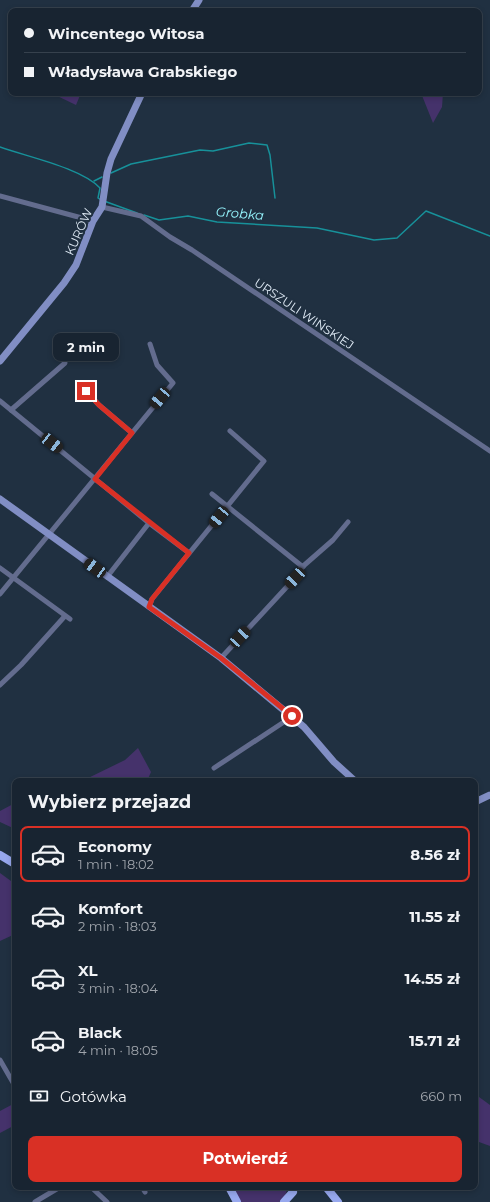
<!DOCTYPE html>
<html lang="pl">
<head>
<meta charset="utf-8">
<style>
	:root { --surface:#182431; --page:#25303d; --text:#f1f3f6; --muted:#9fa4ab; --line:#36414d; --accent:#d93025 }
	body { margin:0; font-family:Montserrat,sans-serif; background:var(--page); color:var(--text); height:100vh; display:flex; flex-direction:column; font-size:15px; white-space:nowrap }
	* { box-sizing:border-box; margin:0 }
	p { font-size:13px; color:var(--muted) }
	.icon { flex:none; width:22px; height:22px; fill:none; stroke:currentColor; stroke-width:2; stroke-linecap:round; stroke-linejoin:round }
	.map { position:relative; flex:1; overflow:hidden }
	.sheet { position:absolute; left:12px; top:778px; width:466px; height:412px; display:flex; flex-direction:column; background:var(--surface); border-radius:8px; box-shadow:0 2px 6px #0003,0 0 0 1px var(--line) }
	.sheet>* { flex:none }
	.banner { position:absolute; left:8px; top:8px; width:474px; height:88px; border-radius:8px; box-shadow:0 2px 6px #0003,0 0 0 1px var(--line); display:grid; align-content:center; height:88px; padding:0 16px; background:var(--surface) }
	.end { position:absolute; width:18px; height:18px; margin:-9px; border:5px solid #d93025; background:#fff; box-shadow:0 0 0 2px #fff }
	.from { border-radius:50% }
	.bubble { position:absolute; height:28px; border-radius:8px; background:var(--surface); box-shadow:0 2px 6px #0003,0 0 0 1px var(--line); font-size:13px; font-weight:700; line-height:28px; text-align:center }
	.car { position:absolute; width:12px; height:24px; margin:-12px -6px; border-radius:5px; box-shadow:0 0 3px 1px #0007; background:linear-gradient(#222 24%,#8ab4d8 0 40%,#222 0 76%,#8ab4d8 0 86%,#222 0) }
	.banner b { display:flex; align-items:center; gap:14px; height:38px; font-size:15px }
	.banner b+b { border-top:1px solid var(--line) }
	.banner i { width:10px; height:10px; background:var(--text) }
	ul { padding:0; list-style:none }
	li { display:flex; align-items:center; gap:12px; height:56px; margin:0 8px 6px; padding:0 8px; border:2px solid transparent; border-radius:8px }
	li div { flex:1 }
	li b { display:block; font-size:15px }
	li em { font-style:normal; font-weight:700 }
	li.on { border-color:var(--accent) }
	li>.icon { width:36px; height:36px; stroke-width:1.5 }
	h2 { padding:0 16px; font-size:18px; line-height:48px }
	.pay { display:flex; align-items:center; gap:10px; height:44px; padding:0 16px; font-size:15px }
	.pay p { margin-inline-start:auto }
	.button { display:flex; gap:8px; margin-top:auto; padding:8px 16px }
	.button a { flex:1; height:46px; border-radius:8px; background:var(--accent); color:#fff; font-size:16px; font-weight:700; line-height:46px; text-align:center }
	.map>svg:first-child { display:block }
</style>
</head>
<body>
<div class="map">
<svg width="490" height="1202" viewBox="0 0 490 1202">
	<rect width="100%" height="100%" fill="#203041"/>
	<!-- green -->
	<g fill="#45326b">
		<polygon points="51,93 81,93 76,105"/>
		<polygon points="421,93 443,93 442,107 433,123"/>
		<polygon points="138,748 151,772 147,781 82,781 125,760"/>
		<polygon points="15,803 15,829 0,822 0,811"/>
		<polygon points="0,873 15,884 15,934 0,941"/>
		<polygon points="475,1094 490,1105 490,1146 479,1142 475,1133"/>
		<polygon points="15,1103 15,1125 0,1133 0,1111"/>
		<polygon points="231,1187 267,1187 273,1190 274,1187 288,1187 285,1196 279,1202 241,1202"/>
	</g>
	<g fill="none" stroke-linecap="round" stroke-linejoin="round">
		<!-- stream -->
		<g stroke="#17919a" stroke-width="1.5">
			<path d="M0,147c28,10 81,21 100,41l-2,10 3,2"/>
			<polyline points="111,173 131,164 200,150 213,151 249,143 267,145 270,155 275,198"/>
			<polyline points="94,181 102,177"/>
			<polyline points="104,201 137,213"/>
			<polyline points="144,215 159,220 188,216 217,222 317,228 374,240 397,238 426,211 490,236"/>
		</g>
		<!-- street -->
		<g stroke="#636c8e" stroke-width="5">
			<polyline points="0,196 93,221"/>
			<polyline points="102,207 141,216 170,237 192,250 490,451"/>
			<polyline points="86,391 99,405 132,433"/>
			<polyline points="0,401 149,523 189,553"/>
			<polyline points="11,410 65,363"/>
			<polyline points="212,494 303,567"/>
			<polyline points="0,568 70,619"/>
			<polyline points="107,577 149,523"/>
			<polyline points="0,594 173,383 157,365 150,344"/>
			<polyline points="149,607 152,599 264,461 230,431"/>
			<polyline points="221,658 295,578 301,568 333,540 348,522"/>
			<polyline points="0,685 21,665 65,616"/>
			<polyline points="214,768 293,716"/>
			<polyline points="0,1060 15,1086"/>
			<polyline points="91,1187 107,1202"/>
			<polyline points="142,1187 145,1192"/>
			<polyline points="35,1202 60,1187"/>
		</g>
		<!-- secondary -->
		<g stroke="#818ec4" stroke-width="7">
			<polyline points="192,11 199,0"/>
			<polyline points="0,361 64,283 76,265 93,221 102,207 107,173 111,159 142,93"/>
			<polyline points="0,499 221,658 304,727 334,762 355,781"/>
			<polyline points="475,802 490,795"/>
		</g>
		<!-- primary -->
		<g stroke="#97a8ee" stroke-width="8">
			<polyline points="0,855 15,864"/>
			<polyline points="229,1187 237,1202"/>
			<polyline points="326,1187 338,1202"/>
			<polyline points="284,1202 293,1192"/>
		</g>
	</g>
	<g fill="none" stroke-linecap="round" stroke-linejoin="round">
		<!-- route -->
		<polyline stroke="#d93025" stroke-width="5" points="86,391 99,405 132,433 95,479 189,553 152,599 149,607 221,658 292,716"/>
	</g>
	<g text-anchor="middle" stroke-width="4" stroke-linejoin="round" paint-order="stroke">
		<!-- street labels -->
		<g font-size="12" fill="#e1ecf7" stroke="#203041">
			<text transform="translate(79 232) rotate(-66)" y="4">KURÓW</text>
			<text transform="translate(304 314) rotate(34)" y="4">URSZULI WIŃSKIEJ</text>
		</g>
		<!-- water labels -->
		<g font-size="13" font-style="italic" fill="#96f5fe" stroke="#203041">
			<text transform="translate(240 213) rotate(5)" y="5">Grobka</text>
		</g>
	</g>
</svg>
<i class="end from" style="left:292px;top:716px"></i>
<i class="end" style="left:86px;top:391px"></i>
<div class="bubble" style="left:53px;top:333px;width:66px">2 min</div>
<i class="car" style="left:160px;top:398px;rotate:220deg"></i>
<i class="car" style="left:52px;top:443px;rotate:128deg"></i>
<i class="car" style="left:219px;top:517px;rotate:219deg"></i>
<i class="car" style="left:95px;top:568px;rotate:306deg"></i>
<i class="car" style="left:295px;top:578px;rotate:223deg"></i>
<i class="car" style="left:240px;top:637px;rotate:43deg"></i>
<div class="banner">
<b><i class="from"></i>Wincentego Witosa</b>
<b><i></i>Władysława Grabskiego</b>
</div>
<section class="sheet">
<h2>Wybierz przejazd</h2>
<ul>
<li class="on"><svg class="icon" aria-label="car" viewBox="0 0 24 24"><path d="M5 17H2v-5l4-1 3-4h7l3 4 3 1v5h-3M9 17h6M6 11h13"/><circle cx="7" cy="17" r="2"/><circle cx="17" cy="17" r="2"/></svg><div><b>Economy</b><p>1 min · 18:02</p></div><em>8.56 zł</em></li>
<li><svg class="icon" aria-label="car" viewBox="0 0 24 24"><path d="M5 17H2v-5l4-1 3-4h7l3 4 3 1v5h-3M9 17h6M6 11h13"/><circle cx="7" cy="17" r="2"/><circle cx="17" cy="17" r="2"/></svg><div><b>Komfort</b><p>2 min · 18:03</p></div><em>11.55 zł</em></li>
<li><svg class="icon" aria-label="car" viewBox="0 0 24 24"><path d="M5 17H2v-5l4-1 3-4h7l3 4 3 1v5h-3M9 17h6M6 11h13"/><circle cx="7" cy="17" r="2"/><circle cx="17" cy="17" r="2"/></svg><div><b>XL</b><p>3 min · 18:04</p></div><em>14.55 zł</em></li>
<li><svg class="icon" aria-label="car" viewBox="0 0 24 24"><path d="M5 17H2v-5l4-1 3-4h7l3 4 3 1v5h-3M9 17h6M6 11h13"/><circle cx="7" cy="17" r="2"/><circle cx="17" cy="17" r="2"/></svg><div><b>Black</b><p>4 min · 18:05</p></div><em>15.71 zł</em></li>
</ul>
<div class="pay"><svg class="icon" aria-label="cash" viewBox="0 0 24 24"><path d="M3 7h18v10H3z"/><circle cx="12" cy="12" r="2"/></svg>Gotówka<p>660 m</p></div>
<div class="button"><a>Potwierdź</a></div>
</section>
</div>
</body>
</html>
